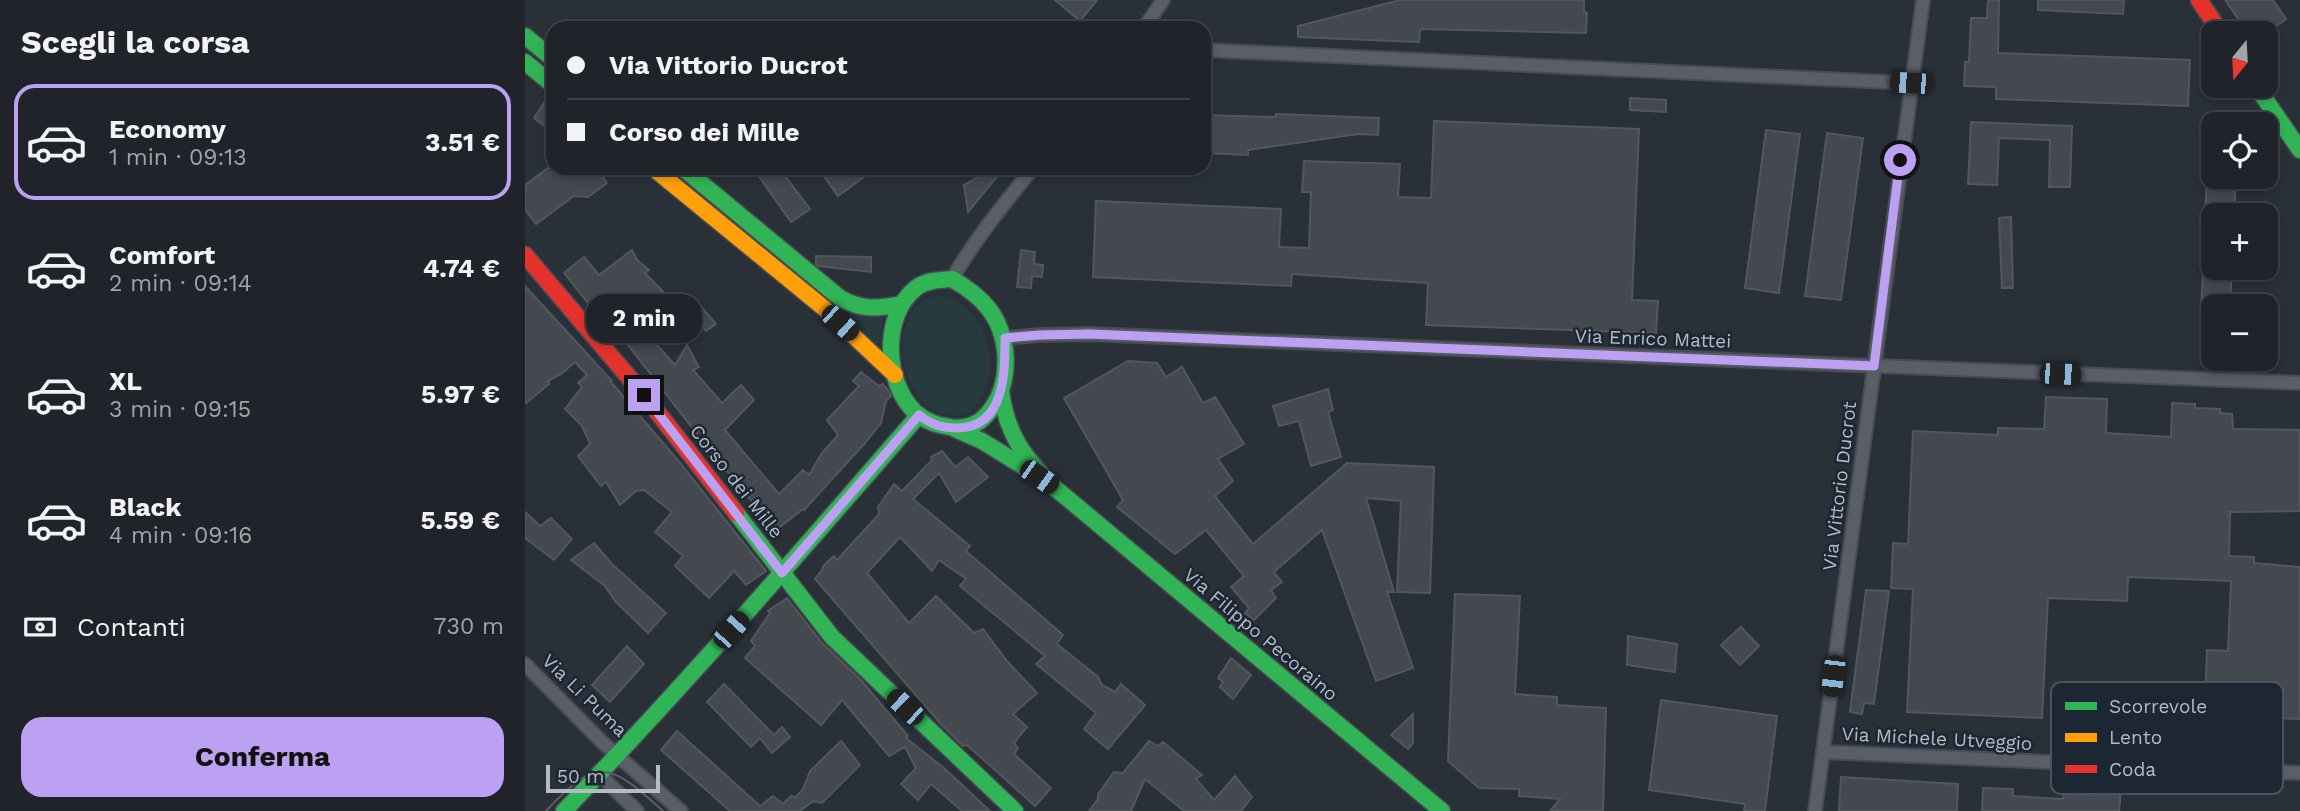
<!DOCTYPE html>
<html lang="it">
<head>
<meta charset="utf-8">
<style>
	:root { --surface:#20242a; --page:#2d3036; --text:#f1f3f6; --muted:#a2a4a8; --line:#3d4147; --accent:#bca0f2 }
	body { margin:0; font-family:"Work Sans",sans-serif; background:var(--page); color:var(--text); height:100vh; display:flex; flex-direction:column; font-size:26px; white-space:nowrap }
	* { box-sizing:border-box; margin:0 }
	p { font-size:23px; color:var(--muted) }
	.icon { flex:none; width:38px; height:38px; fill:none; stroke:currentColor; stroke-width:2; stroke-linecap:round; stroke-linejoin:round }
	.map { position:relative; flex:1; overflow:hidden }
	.panel { display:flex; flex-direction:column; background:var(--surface); width:525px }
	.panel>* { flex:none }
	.hud { position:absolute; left:21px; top:21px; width:665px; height:154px; border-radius:21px; box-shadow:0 4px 10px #0003,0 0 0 2px var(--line); display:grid; align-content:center; height:154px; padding:0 21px; background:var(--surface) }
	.needle { width:46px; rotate:198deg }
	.buttons { position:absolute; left:1676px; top:21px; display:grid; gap:14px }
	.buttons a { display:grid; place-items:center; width:77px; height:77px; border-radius:14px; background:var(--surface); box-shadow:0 4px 10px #0003,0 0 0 2px var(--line); font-size:35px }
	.scale { position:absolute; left:21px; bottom:18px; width:114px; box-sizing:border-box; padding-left:7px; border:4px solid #b4bcc9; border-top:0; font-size:19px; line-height:24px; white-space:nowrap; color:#b4bcc9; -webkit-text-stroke:5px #1d2633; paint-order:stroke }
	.end { position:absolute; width:32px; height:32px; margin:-16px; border:9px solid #bca0f2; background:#111; box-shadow:0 0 0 4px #111 }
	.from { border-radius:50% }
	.bubble { position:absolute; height:49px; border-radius:21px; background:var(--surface); box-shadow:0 4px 10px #0003,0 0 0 2px var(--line); font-size:23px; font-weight:700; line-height:49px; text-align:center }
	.car { position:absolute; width:21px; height:42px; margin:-21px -10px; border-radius:9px; box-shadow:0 0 5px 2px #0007; background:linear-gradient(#222 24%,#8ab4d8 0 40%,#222 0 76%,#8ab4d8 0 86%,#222 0) }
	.hud b { display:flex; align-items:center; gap:24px; height:66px; font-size:26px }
	.hud b+b { border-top:2px solid var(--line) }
	.hud i { width:18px; height:18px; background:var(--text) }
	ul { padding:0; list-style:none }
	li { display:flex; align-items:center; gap:21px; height:116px; margin:0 14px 10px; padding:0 7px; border:4px solid transparent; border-radius:21px }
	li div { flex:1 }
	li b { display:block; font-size:26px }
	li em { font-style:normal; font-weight:700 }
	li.active { border-color:var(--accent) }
	li>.icon { width:63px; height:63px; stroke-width:1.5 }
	h2 { padding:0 21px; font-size:32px; line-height:84px }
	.pay { display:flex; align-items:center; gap:18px; height:77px; padding:0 21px; font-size:26px }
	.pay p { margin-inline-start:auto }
	.button { display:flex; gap:14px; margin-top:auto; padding:14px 21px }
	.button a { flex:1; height:80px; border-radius:21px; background:var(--accent); color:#111; font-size:28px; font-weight:700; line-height:80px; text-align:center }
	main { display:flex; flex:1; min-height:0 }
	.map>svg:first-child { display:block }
</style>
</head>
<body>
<main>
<section class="panel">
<h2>Scegli la corsa</h2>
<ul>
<li class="active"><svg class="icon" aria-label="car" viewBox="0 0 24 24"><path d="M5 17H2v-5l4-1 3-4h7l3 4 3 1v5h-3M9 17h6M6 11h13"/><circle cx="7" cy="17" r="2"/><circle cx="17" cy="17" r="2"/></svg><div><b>Economy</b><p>1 min · 09:13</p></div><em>3.51 €</em></li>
<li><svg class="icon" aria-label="car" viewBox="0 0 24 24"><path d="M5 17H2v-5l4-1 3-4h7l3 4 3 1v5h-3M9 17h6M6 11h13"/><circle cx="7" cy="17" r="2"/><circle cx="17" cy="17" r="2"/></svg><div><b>Comfort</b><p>2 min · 09:14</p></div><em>4.74 €</em></li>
<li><svg class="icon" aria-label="car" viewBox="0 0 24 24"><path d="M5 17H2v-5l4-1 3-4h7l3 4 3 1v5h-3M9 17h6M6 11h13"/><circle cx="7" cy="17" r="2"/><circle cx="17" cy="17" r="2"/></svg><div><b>XL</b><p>3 min · 09:15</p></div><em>5.97 €</em></li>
<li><svg class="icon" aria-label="car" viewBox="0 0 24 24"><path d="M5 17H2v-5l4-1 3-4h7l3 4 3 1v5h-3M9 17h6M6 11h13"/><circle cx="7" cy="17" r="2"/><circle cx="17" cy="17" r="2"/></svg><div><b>Black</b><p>4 min · 09:16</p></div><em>5.59 €</em></li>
</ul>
<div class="pay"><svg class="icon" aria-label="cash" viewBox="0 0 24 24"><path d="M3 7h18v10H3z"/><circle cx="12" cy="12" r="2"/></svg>Contanti<p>730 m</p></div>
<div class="button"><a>Conferma</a></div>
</section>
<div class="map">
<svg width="1775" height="811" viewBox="0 0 1775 811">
	<rect width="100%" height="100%" fill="#2a3038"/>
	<!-- green -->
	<g fill="#273a3e">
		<path d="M414,295c53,9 69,88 27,120 -69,13 -87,-112 -27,-120z"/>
		<polygon points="321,312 358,317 355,342 351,343 319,315"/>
	</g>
	<!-- building -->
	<g fill="#444950" stroke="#52575f" stroke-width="2">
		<polygon points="530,0 572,0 555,21"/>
		<polygon points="875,0 1059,0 1059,12 1062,13 1061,33 895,29 894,42 773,37 773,26"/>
		<polygon points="1463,0 1474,0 1473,53 1665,60 1663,106 1471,99 1471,87 1439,86 1440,62 1444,62 1446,18 1462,18"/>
		<polygon points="1513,0 1599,0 1598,14 1513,10"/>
		<polygon points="1700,0 1748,0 1761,19 1741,33 1723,33"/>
		<polygon points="1105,98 1141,100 1141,112 1105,110"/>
		<polygon points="19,103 28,110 28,132 9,118"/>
		<polygon points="751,114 854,118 853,135 833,134 723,150 723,155 679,153 679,115 751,117"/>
		<polygon points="909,121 1114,129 1107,300 1133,301 1131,333 901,325 903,283 767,274 766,286 568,277 571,201 756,209 754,247 784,248 786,192 777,192 779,161 875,164 873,197 906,198"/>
		<polygon points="1446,122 1547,126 1545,187 1524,187 1525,140 1474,138 1472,185 1443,184"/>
		<polygon points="1241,130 1275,134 1254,293 1220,288"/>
		<polygon points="1302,133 1338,138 1316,300 1280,296"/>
		<polygon points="23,168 72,168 82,183 63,197 49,196 11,224 0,209 0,185"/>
		<polygon points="228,168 254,168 285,209 266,222"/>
		<polygon points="293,168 351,168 313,196"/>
		<polygon points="468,168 479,168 443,212 439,185"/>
		<polygon points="1682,177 1711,177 1709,215 1680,215"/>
		<polygon points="1486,217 1488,288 1477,288 1474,218"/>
		<polygon points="107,250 112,260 124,270 120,273 151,305 122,334 150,365 162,345 174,367 168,370 197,403 216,385 229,400 200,430 254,494 278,470 284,475 297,453 313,435 302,420 334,386 328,381 336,372 354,386 358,384 365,393 366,396 361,401 356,423 340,443 279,510 278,509 251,530 186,452 99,340 95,343 39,273 59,257 74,275"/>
		<polygon points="496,250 510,252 509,264 518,265 517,277 507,276 506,288 492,287"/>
		<polygon points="291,256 346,257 346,272 293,266 291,264"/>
		<polygon points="1678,268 1707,268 1705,306 1689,306 1689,335 1675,334"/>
		<polygon points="0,286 87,381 86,382 156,464 241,571 221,585 209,571 184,598 150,566 158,556 130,532 147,512 119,490 111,491 95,505 81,482 76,486 53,456 65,444 57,426 40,409 57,387 53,383 62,375 50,362 36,374 23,381 24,384 0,404"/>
		<polygon points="173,303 191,324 181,331 163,309"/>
		<polygon points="603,361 632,363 641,377 657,367 678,403 690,397 719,444 693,459 708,481 690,496 728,544 822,463 909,467 905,593 872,592 876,501 841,498 869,592 862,592 888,668 851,681 797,530 749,572 757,582 746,590 751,598 729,620 720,613 724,608 706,587 719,576 681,530 650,554 592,507 598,500 539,398"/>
		<polygon points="803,389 808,410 803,412 816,457 786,466 774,421 754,426 748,406"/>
		<polygon points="1521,397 1582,399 1581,433 1646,437 1647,403 1670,404 1670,408 1695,409 1695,413 1707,414 1708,429 1775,430 1775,511 1705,512 1704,556 1729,557 1729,563 1775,567 1775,719 1713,717 1713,704 1680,704 1682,650 1703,651 1706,581 1603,577 1602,601 1523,598 1517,718 1382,712 1388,589 1366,588 1368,543 1383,544 1388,431 1473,435 1473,428 1519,429"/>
		<polygon points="417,451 430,467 443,457 463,477 431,502 414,473 388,499 445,546 441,551 538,635 532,644 573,677 577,685 590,692 596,684 620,705 583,749 559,729 571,713 511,664 520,656 435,586 441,579 414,560 407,571 375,537 342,573 384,623 411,596 449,633 458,629 482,661 512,693 488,714 502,727 489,743 493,748 489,754 526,788 510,806 442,745 438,746 416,724 290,579 297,570 298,566 309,556 312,560 354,514 353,507 369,484 377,491 407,460 406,457"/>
		<polygon points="0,512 15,526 26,518 47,539 29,560 0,538"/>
		<polygon points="69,543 86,563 141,613 123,633 90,601 80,586 46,560"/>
		<polygon points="1341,590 1364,591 1349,704 1339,703 1337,714 1325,712"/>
		<polygon points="930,594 995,596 990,694 1032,697 1032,705 1081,708 1078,811 1025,811 1035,799 994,796 994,789 954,788 923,761"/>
		<polygon points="262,598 298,644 336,680 383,736 381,738 419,768 465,811 437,811 406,784 393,800 376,784 391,768 380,747 364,756 317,700 296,725 220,658 230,646 226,641 245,613 243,611"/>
		<polygon points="1216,627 1234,646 1215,665 1196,645"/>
		<polygon points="1103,636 1152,644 1150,672 1102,665"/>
		<polygon points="102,646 119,664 85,702 67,685"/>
		<polygon points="706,658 726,675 708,699 695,687 698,682 693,678"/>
		<polygon points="199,684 249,735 257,727 265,737 247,753 235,738 226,747 182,702"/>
		<polygon points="1136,700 1252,716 1240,811 1219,811 1220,804 1124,790"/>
		<polygon points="888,714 888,743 883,749 866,735"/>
		<polygon points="152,731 235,806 248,796 258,804 266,796 271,797 278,789 285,771 316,741 335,765 297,803 288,801 275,811 205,811 136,750"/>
		<polygon points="624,741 633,746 638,742 677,775 671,779 689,800 710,776 727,797 716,811 659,811 620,779 606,811 564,811 573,799 573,794 589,772 598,773"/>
		<polygon points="1316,777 1433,784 1432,811 1314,811"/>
		<polygon points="1568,787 1596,789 1594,811 1457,811 1458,788 1488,789 1488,796 1538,799 1539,793 1567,795"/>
	</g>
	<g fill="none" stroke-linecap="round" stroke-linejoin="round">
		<!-- street casing -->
		<g stroke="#484c53" stroke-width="16">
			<g id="street">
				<polyline points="619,28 638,0"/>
				<polyline points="679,50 1385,83"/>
				<path d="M427,279c23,-40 52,-75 81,-111"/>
				<polyline points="480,338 515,335 563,334 1775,383"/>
				<polyline points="0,664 78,743 156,811"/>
				<polyline points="1298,752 1775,773"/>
				<polyline points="73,773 112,811"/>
				<polyline points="1290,811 1398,0"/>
			</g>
		</g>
		<!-- fast casing -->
		<g stroke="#484c53" stroke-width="19">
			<g id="fast">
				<polyline points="0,36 28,59"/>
				<polyline points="0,62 28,85"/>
				<polyline points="1731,86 1775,150"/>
				<path d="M158,168l157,130c21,12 38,11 61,6"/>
				<path d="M427,279c14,8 27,17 37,30 24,31 23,86 -9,112 -9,6 -19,8 -30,6 -13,-2 -23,-5 -34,-14 -32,-30 -35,-97 0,-125 10,-8 25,-8 36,-9z"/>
				<path d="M476,391c6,45 23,66 54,97l387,323"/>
				<polyline points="430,429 457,441 504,470"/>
				<polyline points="211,513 307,637 490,811"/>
				<path d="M39,811c123,-128 239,-262 355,-396"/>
			</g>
		</g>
		<!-- slow casing -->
		<g stroke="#484c53" stroke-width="19">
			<polyline id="slow" points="128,168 300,309 370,375"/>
		</g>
		<!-- jam casing -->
		<g stroke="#484c53" stroke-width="19">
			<g id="jam">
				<polyline points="1674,0 1696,33"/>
				<polyline points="0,255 119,395 211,513"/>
			</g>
		</g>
		<!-- street -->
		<use href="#street" stroke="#5a5e66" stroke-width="12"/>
		<!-- fast -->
		<use href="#fast" stroke="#30b455" stroke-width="16"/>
		<!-- slow -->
		<use href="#slow" stroke="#ff9f0a" stroke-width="16"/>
		<!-- jam -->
		<use href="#jam" stroke="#e5322d" stroke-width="16"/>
		<!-- tram -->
		<path stroke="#595d64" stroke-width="2" d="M21,811c52,-56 64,-48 117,0"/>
	</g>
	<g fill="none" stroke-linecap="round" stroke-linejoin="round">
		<!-- route -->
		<path stroke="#bca0f2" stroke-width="9" d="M119,395l138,178 137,-158c13,10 23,13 40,13 46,-2 46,-55 46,-90l35,-3 49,-1 785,32 26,-206"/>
	</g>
	<g text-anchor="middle" stroke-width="5" stroke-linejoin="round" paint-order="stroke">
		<!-- street labels -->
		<g font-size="19" fill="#b4bcc9" stroke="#1d2633">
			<text transform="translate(1128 338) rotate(2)" y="7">Via Enrico Mattei</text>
			<text transform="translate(212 481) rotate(52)" y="7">Corso dei Mille</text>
			<text transform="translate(1314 486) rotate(-83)" y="7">Via Vittorio Ducrot</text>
			<text transform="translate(736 634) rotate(40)" y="7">Via Filippo Pecoraino</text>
			<text transform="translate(60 695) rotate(44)" y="7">Via Li Puma</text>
			<text transform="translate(1412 738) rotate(3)" y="7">Via Michele Utveggio</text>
		</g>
	</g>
	<!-- legend -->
	<rect x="1526" y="682" width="232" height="112" rx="10" fill="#1d2633" stroke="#4a5360" stroke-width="2"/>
	<rect x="1540" y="702" width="32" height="8" fill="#30b455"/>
	<rect x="1540" y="733" width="32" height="9" fill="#ff9f0a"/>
	<rect x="1540" y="765" width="32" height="8" fill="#e5322d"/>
	<g font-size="19" fill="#b4bcc9">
		<text x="1584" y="713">Scorrevole</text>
		<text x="1584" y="744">Lento</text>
		<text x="1584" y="776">Coda</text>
	</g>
</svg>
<div class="buttons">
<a><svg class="needle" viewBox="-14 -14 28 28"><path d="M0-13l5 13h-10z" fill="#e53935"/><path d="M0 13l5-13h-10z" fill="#a2a4a8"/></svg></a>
<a><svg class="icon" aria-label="locate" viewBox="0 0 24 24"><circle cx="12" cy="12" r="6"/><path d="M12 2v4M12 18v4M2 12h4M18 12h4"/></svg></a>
<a>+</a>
<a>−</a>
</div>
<div class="scale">50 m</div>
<i class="end from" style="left:1375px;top:160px"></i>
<i class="end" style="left:119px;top:395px"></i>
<div class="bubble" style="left:61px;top:294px;width:116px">2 min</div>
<i class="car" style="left:1385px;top:83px;rotate:273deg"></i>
<i class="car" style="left:315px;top:323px;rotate:132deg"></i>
<i class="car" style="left:1535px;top:374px;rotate:92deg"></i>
<i class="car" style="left:514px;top:477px;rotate:125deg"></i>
<i class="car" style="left:206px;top:630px;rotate:42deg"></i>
<i class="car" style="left:1308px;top:676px;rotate:187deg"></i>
<i class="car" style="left:380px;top:707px;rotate:313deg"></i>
<div class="hud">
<b><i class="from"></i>Via Vittorio Ducrot</b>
<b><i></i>Corso dei Mille</b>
</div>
</div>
</main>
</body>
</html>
